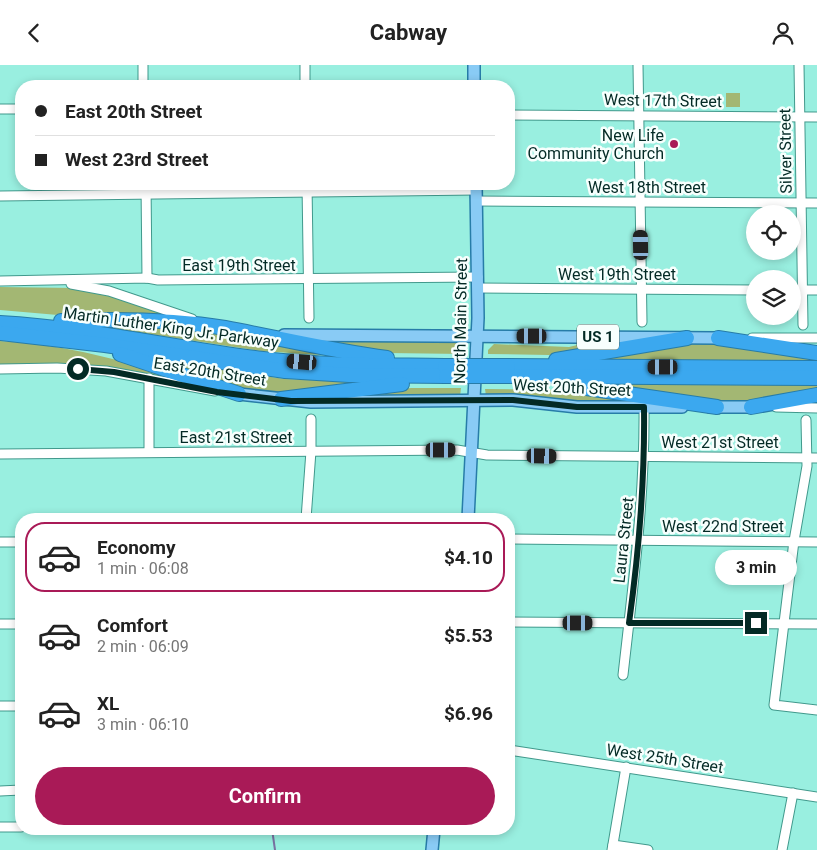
<!DOCTYPE html>
<html lang="en">
<head>
<meta charset="utf-8">
<style>
	:root { --surface:#fff; --page:#f2f2f2; --text:#222; --muted:#767676; --line:#e0e0e0; --accent:#a91a57 }
	body { margin:0; font-family:Roboto,sans-serif; background:var(--page); color:var(--text); height:100vh; display:flex; flex-direction:column; font-size:19px; white-space:nowrap }
	* { box-sizing:border-box; margin:0 }
	p { font-size:16px; color:var(--muted) }
	.icon { flex:none; width:28px; height:28px; fill:none; stroke:currentColor; stroke-width:2; stroke-linecap:round; stroke-linejoin:round }
	.map { position:relative; flex:1; overflow:hidden }
	.panel { position:absolute; left:15px; top:448px; width:500px; height:322px; display:flex; flex-direction:column; background:var(--surface); border-radius:20px; box-shadow:0 2px 8px #0003 }
	.panel>* { flex:none }
	.hud { position:absolute; left:15px; top:15px; width:500px; height:110px; border-radius:20px; box-shadow:0 2px 8px #0003; display:grid; align-content:center; height:110px; padding:0 20px; background:var(--surface) }
	.fabs { position:absolute; left:746px; top:140px; display:grid; gap:10px }
	.fabs a { display:grid; place-items:center; width:55px; height:55px; border-radius:50%; background:var(--surface); box-shadow:0 2px 8px #0003; font-size:25px }
	.end { position:absolute; width:22px; height:22px; margin:-11px; border:6px solid #032a25; background:#fff; box-shadow:0 0 0 2px #fff }
	.from { border-radius:50% }
	.bubble { position:absolute; height:35px; border-radius:18px; background:var(--surface); box-shadow:0 2px 8px #0003; font-size:16px; font-weight:700; line-height:35px; text-align:center }
	.car { position:absolute; width:15px; height:30px; margin:-15px -8px; border-radius:6px; box-shadow:0 0 4px 1px #0007; background:linear-gradient(#222 24%,#8ab4d8 0 40%,#222 0 76%,#8ab4d8 0 86%,#222 0) }
	.hud b { display:flex; align-items:center; gap:18px; height:48px; font-size:19px }
	.hud b+b { border-top:1px solid var(--line) }
	.hud i { width:12px; height:12px; background:var(--text) }
	ul { padding:9px 0 0; list-style:none }
	li { display:flex; align-items:center; gap:15px; height:70px; margin:0 10px 8px; padding:0 10px; border:2px solid transparent; border-radius:20px }
	li div { flex:1 }
	li b { display:block; font-size:19px }
	li em { font-style:normal; font-weight:700 }
	li.on { border-color:var(--accent) }
	li>.icon { width:45px; height:45px; stroke-width:1.5 }
	.cta { display:flex; gap:10px; margin-top:auto; padding:10px 20px }
	.cta a { flex:1; height:58px; border-radius:30px; background:var(--accent); color:#fff; font-size:20px; font-weight:700; line-height:58px; text-align:center }
	header { display:flex; justify-content:space-between; align-items:center; height:65px; padding:0 20px; background:var(--surface); font-size:22px; font-weight:700 }
	.map>svg:first-child { display:block }
</style>
</head>
<body>
<header><svg class="icon" aria-label="back" viewBox="0 0 24 24"><path d="M15 5l-7 7 7 7"/></svg>Cabway<svg class="icon" aria-label="person" viewBox="0 0 24 24"><circle cx="12" cy="8" r="4"/><path d="M4 21q1-7 8-7t8 7"/></svg></header>
<div class="map">
<svg width="817" height="785" viewBox="0 0 817 785">
	<rect width="100%" height="100%" fill="#99efe0"/>
	<!-- green -->
	<g fill="#a3b773">
		<rect x="726" y="28" width="14" height="14"/>
		<polygon points="0,222 77,223 101,227 176,253 58,250 0,245"/>
		<polygon points="181,261 336,291 261,286 103,262"/>
		<polygon points="310,274 463,276 463,289 387,288"/>
		<polygon points="655,275 549,290 488,289 488,285 494,279 569,282 594,276"/>
		<path d="M0,276c70,4 125,20 191,41l-100,-16 -91,-2z"/>
		<polygon points="693,279 732,279 817,292 817,297 567,296"/>
		<polygon points="155,295 285,314 360,317 360,320 274,328 238,325"/>
		<polygon points="583,317 689,320 817,320 817,328 748,337 710,337"/>
		<polygon points="411,323 461,323 460,332 315,332"/>
		<polygon points="485,324 569,325 656,337 606,339 486,331"/>
	</g>
	<g fill="none" stroke-linecap="round" stroke-linejoin="round">
		<!-- stream -->
		<polyline stroke="#7971a1" stroke-width="2" points="272,764 275,785"/>
		<!-- minor casing -->
		<g stroke="#41998c" stroke-width="11">
			<g id="minor">
				<polyline points="143,0 143,21"/>
				<polyline points="305,0 305,21"/>
				<polyline points="638,0 642,257"/>
				<polyline points="799,0 803,260"/>
				<polyline points="0,44 21,44"/>
				<polyline points="509,50 817,52"/>
				<polyline points="146,119 147,213"/>
				<polyline points="307,119 309,253"/>
				<polyline points="0,131 476,125"/>
				<polyline points="476,136 817,138"/>
				<polyline points="0,216 147,213 158,215 478,212"/>
				<polyline points="71,219 109,226 192,254"/>
				<polyline points="478,223 755,225"/>
				<polyline points="792,225 817,225"/>
				<polyline points="752,273 817,273"/>
				<polyline points="0,304 57,303 106,306 215,326"/>
				<polyline points="149,313 149,387"/>
				<polyline points="776,342 817,343"/>
				<polyline points="806,355 807,401 794,476 774,640 817,645"/>
				<polyline points="0,389 457,385 487,390 817,393"/>
				<polyline points="306,454 311,386 311,354"/>
				<polyline points="509,474 817,477"/>
				<polyline points="0,477 21,477"/>
				<polyline points="509,557 817,559"/>
				<polyline points="0,559 21,559"/>
				<path d="M623,610c10,-90 22,-178 21,-268"/>
				<polyline points="0,641 21,641"/>
				<polyline points="509,685 817,732"/>
				<polyline points="0,726 21,725"/>
				<polyline points="0,762 21,762"/>
				<polyline points="613,780 648,785"/>
				<polyline points="612,785 626,702"/>
				<polyline points="782,785 793,728"/>
			</g>
		</g>
		<!-- major casing -->
		<g stroke="#277ca8" stroke-width="14">
			<g id="major">
				<polyline points="474,0 474,21"/>
				<polyline points="284,270 718,273"/>
				<polyline points="239,329 311,337 513,335 577,342 682,342"/>
				<polyline points="710,342 751,342"/>
				<polyline points="468,454 478,253 476,119"/>
				<polyline points="432,785 434,764"/>
			</g>
		</g>
		<!-- highway casing -->
		<g stroke="#277ca8" stroke-width="16">
			<g id="highway">
				<path d="M61,256c54,-2 111,-2 164,7 54,10 107,23 162,30"/>
				<path d="M0,258c89,5 175,25 263,36 61,7 121,6 182,7"/>
				<polyline points="0,268 105,280 285,306 349,310 446,311"/>
				<polyline points="718,273 817,288"/>
				<polyline points="120,289 239,329"/>
				<polyline points="556,295 687,273"/>
				<polyline points="508,301 817,303"/>
				<polyline points="508,311 817,313"/>
				<polyline points="566,320 717,342"/>
				<polyline points="281,334 402,319"/>
				<polyline points="751,342 817,330"/>
			</g>
		</g>
		<!-- minor -->
		<use href="#minor" stroke="#fff" stroke-width="9"/>
		<!-- major -->
		<use href="#major" stroke="#89cbf5" stroke-width="11"/>
		<!-- highway -->
		<use href="#highway" stroke="#3ba8ef" stroke-width="14"/>
		<!-- highway-bridge casing -->
		<g stroke="#277ca8" stroke-width="16" stroke-linecap="butt">
			<g id="highway-bridge">
				<polyline points="445,301 508,301"/>
				<polyline points="446,311 508,311"/>
			</g>
		</g>
		<!-- highway-bridge -->
		<use href="#highway-bridge" stroke="#3ba8ef" stroke-width="14"/>
	</g>
	<g fill="none" stroke-linecap="round" stroke-linejoin="round">
		<!-- route -->
		<path stroke="#032a25" stroke-width="6" d="M78,304l36,3 103,20 74,9 222,-1 64,7h67c1,73 -5,144 -15,216h127"/>
	</g>
	<!-- markers -->
	<circle fill="#a91a57" stroke="#f7fffd" stroke-width="2" cx="674" cy="79" r="5"/>
	<g text-anchor="middle" stroke-width="5" stroke-linejoin="round" paint-order="stroke">
		<!-- shield labels -->
		<rect fill="#f7fffd" stroke="#4c6a66" stroke-width="1" x="577" y="259.5" width="42" height="25" rx="4"/>
		<g font-size="15" font-weight="bold" fill="#032a25">
			<text x="598" y="277">US 1</text>
		</g>
		<!-- street labels -->
		<g font-size="16" fill="#032a25" stroke="#f7fffd">
			<text transform="translate(663 35) rotate(1)" y="6">West 17th Street</text>
			<text transform="translate(785 86) rotate(-91)" y="6">Silver Street</text>
			<text x="647" y="128">West 18th Street</text>
			<text x="239" y="206">East 19th Street</text>
			<text x="617" y="215">West 19th Street</text>
			<text transform="translate(460 256) rotate(-89)" y="6">North Main Street</text>
			<text transform="translate(171 262) rotate(8)" y="6">Martin Luther King Jr. Parkway</text>
			<text transform="translate(210 306) rotate(9)" y="6">East 20th Street</text>
			<text transform="translate(572 322) rotate(3)" y="6">West 20th Street</text>
			<text x="236" y="378">East 21st Street</text>
			<text x="720" y="383">West 21st Street</text>
			<text x="723" y="467">West 22nd Street</text>
			<text transform="translate(623 475) rotate(-84)" y="6">Laura Street</text>
			<text transform="translate(665 693) rotate(9)" y="6">West 25th Street</text>
		</g>
		<!-- poi labels -->
		<g font-size="16" fill="#032a25" stroke="#f7fffd" text-anchor="end">
			<text x="664" y="76">New Life<tspan x="664" dy="18">Community Church</tspan></text>
		</g>
	</g>
</svg>
<div class="fabs">
<a><svg class="icon" aria-label="locate" viewBox="0 0 24 24"><circle cx="12" cy="12" r="6"/><path d="M12 2v4M12 18v4M2 12h4M18 12h4"/></svg></a>
<a><svg class="icon" aria-label="layers" viewBox="0 0 24 24"><path d="M12 4l9 5-9 5-9-5zM3 14l9 5 9-5"/></svg></a>
</div>
<i class="end from" style="left:78px;top:304px"></i>
<i class="end" style="left:756px;top:558px"></i>
<div class="bubble" style="left:715px;top:485px;width:82px">3 min</div>
<i class="car" style="left:641px;top:180px;rotate:359deg"></i>
<i class="car" style="left:532px;top:271px;rotate:270deg"></i>
<i class="car" style="left:302px;top:297px;rotate:275deg"></i>
<i class="car" style="left:663px;top:302px;rotate:270deg"></i>
<i class="car" style="left:441px;top:385px;rotate:90deg"></i>
<i class="car" style="left:542px;top:391px;rotate:91deg"></i>
<i class="car" style="left:578px;top:558px;rotate:90deg"></i>
<div class="hud">
<b><i class="from"></i>East 20th Street</b>
<b><i></i>West 23rd Street</b>
</div>
<section class="panel">
<ul>
<li class="on"><svg class="icon" aria-label="car" viewBox="0 0 24 24"><path d="M5 17H2v-5l4-1 3-4h7l3 4 3 1v5h-3M9 17h6M6 11h13"/><circle cx="7" cy="17" r="2"/><circle cx="17" cy="17" r="2"/></svg><div><b>Economy</b><p>1 min · 06:08</p></div><em>$4.10</em></li>
<li><svg class="icon" aria-label="car" viewBox="0 0 24 24"><path d="M5 17H2v-5l4-1 3-4h7l3 4 3 1v5h-3M9 17h6M6 11h13"/><circle cx="7" cy="17" r="2"/><circle cx="17" cy="17" r="2"/></svg><div><b>Comfort</b><p>2 min · 06:09</p></div><em>$5.53</em></li>
<li><svg class="icon" aria-label="car" viewBox="0 0 24 24"><path d="M5 17H2v-5l4-1 3-4h7l3 4 3 1v5h-3M9 17h6M6 11h13"/><circle cx="7" cy="17" r="2"/><circle cx="17" cy="17" r="2"/></svg><div><b>XL</b><p>3 min · 06:10</p></div><em>$6.96</em></li>
</ul>
<div class="cta"><a>Confirm</a></div>
</section>
</div>
</body>
</html>
